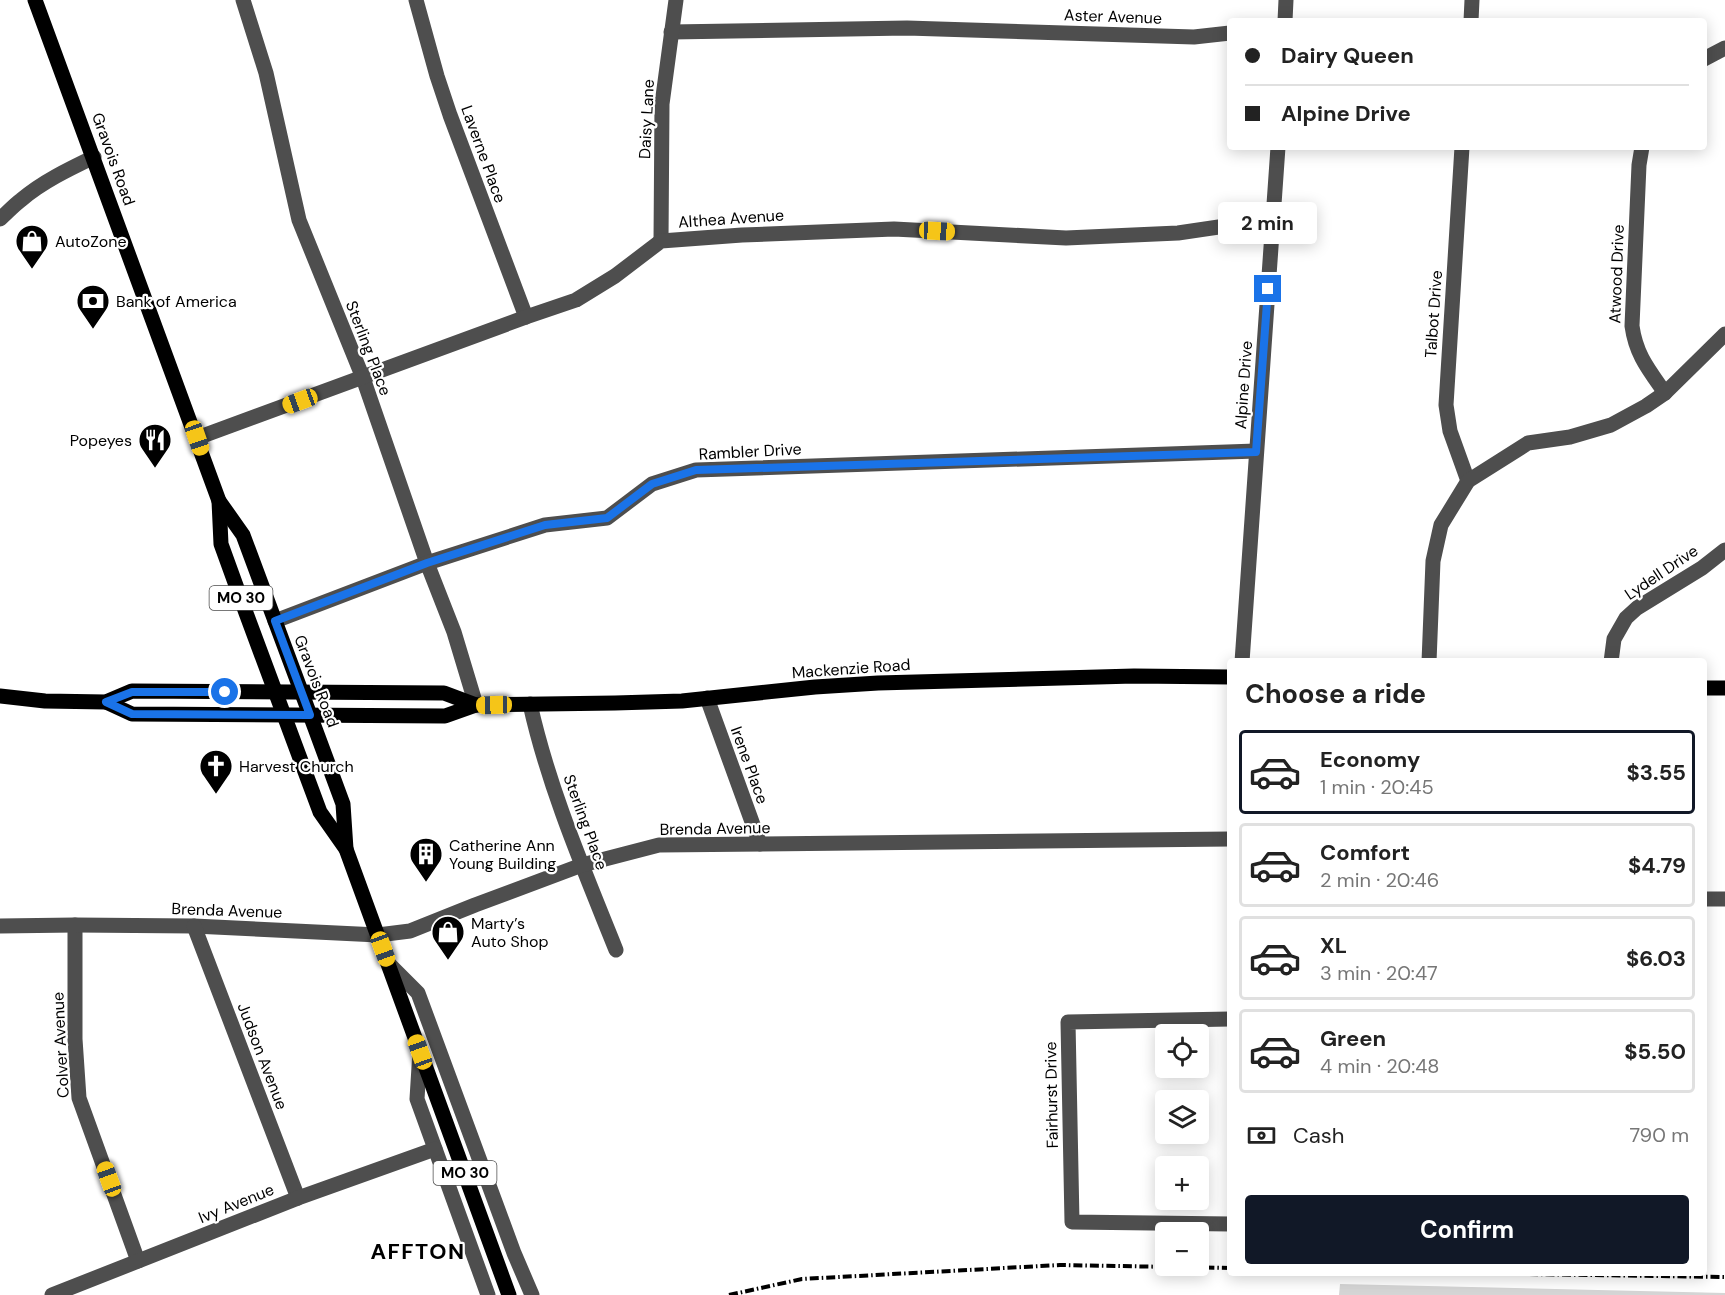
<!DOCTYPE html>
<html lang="en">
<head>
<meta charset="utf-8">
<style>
	:root { --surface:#fff; --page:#f6f6f6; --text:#222; --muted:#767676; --line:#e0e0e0; --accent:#111827 }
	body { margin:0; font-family:"DM Sans",sans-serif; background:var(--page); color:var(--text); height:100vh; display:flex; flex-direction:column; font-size:22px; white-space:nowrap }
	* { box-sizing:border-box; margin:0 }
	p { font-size:20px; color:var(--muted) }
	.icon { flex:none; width:33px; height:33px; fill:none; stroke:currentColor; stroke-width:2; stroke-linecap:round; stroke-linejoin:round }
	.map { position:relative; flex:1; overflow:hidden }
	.drawer { position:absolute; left:1227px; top:658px; width:480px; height:618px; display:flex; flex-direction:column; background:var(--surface); border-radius:6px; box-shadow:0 3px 15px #0003 }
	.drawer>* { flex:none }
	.banner { position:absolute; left:1227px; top:18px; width:480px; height:132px; border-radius:6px; box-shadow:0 3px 15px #0003; display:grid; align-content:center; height:132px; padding:0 18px; background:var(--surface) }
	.buttons { position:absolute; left:1155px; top:1024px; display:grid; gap:12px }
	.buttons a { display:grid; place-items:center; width:54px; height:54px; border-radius:6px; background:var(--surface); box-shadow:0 3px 15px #0003; font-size:30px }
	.end { position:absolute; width:27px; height:27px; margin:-14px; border:8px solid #1a73e8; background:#fff; box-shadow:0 0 0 3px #fff }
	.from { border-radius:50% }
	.bubble { position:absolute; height:42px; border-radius:6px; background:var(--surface); box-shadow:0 3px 15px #0003; font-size:20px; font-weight:700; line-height:42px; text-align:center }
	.car { position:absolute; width:18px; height:36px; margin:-18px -9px; border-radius:8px; box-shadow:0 0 4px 2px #0007; background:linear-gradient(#f5c518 24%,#345 0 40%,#f5c518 0 76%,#345 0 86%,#f5c518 0) }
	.banner b { display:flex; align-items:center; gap:21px; height:57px; font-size:22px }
	.banner b+b { border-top:2px solid var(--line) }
	.banner i { width:15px; height:15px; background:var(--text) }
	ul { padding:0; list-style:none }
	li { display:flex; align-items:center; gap:18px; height:84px; margin:0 12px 9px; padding:0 6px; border:3px solid var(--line); border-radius:6px }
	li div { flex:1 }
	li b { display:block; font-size:22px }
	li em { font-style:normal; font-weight:700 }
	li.selected { border-color:var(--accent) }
	li>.icon { width:54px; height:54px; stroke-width:1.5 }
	h2 { padding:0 18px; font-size:27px; line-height:72px }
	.pay { display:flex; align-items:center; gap:15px; height:66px; padding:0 18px; font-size:22px }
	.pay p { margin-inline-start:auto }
	.button { display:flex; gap:12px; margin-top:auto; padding:12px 18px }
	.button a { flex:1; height:69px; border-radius:6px; background:var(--accent); color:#fff; font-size:24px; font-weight:700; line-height:69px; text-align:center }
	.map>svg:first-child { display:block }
</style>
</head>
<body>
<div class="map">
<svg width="1725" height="1295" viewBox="0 0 1725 1295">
	<rect width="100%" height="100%" fill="#fff"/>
	<!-- green -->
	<polygon fill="#d5d5d5" points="1340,1284 1725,1293 1725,1295 1339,1295"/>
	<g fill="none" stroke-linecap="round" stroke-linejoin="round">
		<!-- minor -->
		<g stroke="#4e4e4e" stroke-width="15">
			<polyline points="243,0 266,73 299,220 363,378 427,563 454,632 476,705"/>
			<polyline points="416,0 437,76 450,115 526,317"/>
			<polyline points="1285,21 1286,0"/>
			<polyline points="1471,21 1472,0"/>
			<polyline points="671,32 907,28 1194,37 1230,33"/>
			<polyline points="1704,59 1725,48"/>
			<polyline points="1462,147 1446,405 1450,431 1468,481"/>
			<path d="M1642,147l-3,18 -7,161c4,29 17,44 33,67"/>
			<path d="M0,219c7,-6 13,-13 21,-19 21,-18 48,-31 73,-43"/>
			<polyline points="661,241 662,104 676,0"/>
			<polyline points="197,438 526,317 576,300 615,276 661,241 742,235 894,229 1066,238 1178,233 1273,219"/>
			<polyline points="275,621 427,563 545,525 607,518 652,484 696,470 1256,451"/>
			<polyline points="1242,662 1278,147"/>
			<polyline points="1429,662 1433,561 1441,525 1468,481 1528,443 1570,437 1611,425 1646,406 1665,393 1725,334"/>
			<polyline points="1611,662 1614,639 1626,618 1637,608 1702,568 1725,550"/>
			<polyline points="707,698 760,844"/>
			<path d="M530,704c19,85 54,166 86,246"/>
			<polyline points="1704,899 1725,899"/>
			<polyline points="75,925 75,1039 79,1098 138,1261"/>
			<polyline points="0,926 75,925 194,926 378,935 410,931 475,905 582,865 659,845 1230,839"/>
			<polyline points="194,926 298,1198"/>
			<polyline points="388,963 418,993 514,1253 532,1295"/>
			<polyline points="1230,1019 1068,1022 1072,1222 1230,1224"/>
			<polyline points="420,1051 417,1099 488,1295"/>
			<polyline points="52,1295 298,1198 435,1149"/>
		</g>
		<!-- major -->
		<g stroke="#000" stroke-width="15">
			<polyline points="35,0 219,501 243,535 316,731 343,804 346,849"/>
			<polyline points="219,501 221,544 246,613 320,812 346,849 509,1295"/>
			<polyline points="1704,688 1725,688"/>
			<polyline points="0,696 45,701 106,702 132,691 444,693 476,705"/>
			<polyline points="106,702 132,714 445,716 476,705 615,703 682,701 815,687 878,683 1134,676 1230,677"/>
		</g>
		<!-- rail -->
		<g stroke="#000" stroke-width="4" stroke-dasharray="9 3 1.5 3" stroke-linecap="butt">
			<polyline points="1529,1274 1725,1277"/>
			<polyline points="729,1295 802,1279 1060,1265 1230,1268"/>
		</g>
	</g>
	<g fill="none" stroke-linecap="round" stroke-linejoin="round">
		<!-- route -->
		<polyline stroke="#1a73e8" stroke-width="8" points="225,692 132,692 106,702 132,714 310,715 275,621 427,563 545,525 607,518 652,484 696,470 1256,452 1268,289"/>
	</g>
	<!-- icons -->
	<defs>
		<g id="shop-pin" transform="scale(1.725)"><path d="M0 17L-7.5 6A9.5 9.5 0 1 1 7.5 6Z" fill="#000" stroke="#fff"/><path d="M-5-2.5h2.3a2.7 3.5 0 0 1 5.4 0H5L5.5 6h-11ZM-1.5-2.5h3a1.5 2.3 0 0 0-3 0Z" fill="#fff"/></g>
		<g id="bank-pin" transform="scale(1.725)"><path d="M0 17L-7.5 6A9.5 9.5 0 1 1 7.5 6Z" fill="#000" stroke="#fff"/><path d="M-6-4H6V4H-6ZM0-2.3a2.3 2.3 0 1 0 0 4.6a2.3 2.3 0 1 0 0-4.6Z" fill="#fff"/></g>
		<g id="restaurant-pin" transform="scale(1.725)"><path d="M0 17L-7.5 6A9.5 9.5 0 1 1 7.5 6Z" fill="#000" stroke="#fff"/><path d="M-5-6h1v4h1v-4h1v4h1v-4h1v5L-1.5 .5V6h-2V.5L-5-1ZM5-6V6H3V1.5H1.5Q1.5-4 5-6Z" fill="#fff"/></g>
		<g id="church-pin" transform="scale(1.725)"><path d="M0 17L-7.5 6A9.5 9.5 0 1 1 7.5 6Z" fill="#000" stroke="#fff"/><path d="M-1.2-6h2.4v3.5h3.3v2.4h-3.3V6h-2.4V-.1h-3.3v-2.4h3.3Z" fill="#fff"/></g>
		<g id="building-pin" transform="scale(1.725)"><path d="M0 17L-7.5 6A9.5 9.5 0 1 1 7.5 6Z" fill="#000" stroke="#fff"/><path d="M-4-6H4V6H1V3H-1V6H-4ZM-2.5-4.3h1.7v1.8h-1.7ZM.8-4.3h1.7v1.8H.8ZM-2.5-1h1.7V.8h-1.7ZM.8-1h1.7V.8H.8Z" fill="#fff"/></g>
	</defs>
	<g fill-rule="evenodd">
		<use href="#shop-pin" x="32" y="241"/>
		<use href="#bank-pin" x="93" y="301"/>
		<use href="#restaurant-pin" x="155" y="440"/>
		<use href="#church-pin" x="216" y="766"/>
		<use href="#building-pin" x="426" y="854"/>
		<use href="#shop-pin" x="448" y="932"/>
	</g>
	<g text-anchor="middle" stroke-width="4.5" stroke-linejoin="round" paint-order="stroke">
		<!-- shield labels -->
		<g fill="#fff" stroke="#4c4c4c" stroke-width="1.5">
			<rect x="209.5" y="586" width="63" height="24" rx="4.5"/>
			<rect x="433.5" y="1161" width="63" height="24" rx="4.5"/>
		</g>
		<g font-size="15" font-weight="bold" fill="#000">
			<text x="241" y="603">MO 30</text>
			<text x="465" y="1178">MO 30</text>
		</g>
		<!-- street labels -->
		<g font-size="16" fill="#000" stroke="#fff">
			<text transform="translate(1113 16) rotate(2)" y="6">Aster Avenue</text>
			<text transform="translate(646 119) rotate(-87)" y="6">Daisy Lane</text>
			<text transform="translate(484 154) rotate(70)" y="6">Laverne Place</text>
			<text transform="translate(114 159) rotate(70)" y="6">Gravois Road</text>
			<text transform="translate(731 218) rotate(-4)" y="6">Althea Avenue</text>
			<text transform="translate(1616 274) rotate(-88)" y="6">Atwood Drive</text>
			<text transform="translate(1433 314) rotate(-86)" y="6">Talbot Drive</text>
			<text transform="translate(369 348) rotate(69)" y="6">Sterling Place</text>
			<text transform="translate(1243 385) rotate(-86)" y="6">Alpine Drive</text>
			<text transform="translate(750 451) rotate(-3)" y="6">Rambler Drive</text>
			<text transform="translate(1661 572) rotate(-34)" y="6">Lydell Drive</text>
			<text transform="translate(851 668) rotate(-4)" y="6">Mackenzie Road</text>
			<text transform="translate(317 681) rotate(69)" y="6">Gravois Road</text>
			<text transform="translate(750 765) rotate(70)" y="6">Irene Place</text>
			<text transform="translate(586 822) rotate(70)" y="6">Sterling Place</text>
			<text transform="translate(715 828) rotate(-1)" y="6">Brenda Avenue</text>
			<text transform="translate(227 910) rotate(2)" y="6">Brenda Avenue</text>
			<text transform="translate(60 1045) rotate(-93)" y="6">Colver Avenue</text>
			<text transform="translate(263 1056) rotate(69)" y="6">Judson Avenue</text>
			<text transform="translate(1051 1095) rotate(-91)" y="6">Fairhurst Drive</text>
			<text transform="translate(236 1203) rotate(-22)" y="6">Ivy Avenue</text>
		</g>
		<!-- poi labels -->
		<g font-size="16" fill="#000" stroke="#fff" text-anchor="start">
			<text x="55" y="247">AutoZone</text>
			<text x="116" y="307">Bank of America</text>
			<text x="132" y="446" text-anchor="end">Popeyes</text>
			<text x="239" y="772">Harvest Church</text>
			<text x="449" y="851">Catherine Ann<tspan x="449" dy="18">Young Building</tspan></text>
			<text x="471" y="929">Marty’s<tspan x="471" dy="18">Auto Shop</tspan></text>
		</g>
		<!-- district labels -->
		<g font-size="22" font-weight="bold" letter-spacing="1.5" fill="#000" stroke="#fff">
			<text x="418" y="1259">AFFTON</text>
		</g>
	</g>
</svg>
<div class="buttons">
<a><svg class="icon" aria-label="locate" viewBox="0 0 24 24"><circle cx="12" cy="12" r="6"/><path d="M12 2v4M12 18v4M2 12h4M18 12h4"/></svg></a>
<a><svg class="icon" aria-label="layers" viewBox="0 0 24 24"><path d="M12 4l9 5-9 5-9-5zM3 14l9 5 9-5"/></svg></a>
<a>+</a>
<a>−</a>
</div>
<i class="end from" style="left:225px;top:692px"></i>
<i class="end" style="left:1268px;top:289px"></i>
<div class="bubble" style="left:1218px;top:202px;width:99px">2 min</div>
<i class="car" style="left:937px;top:231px;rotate:93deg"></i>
<i class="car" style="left:300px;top:401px;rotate:250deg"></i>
<i class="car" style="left:197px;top:438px;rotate:161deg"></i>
<i class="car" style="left:494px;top:705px;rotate:269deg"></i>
<i class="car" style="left:383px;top:949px;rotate:160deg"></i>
<i class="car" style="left:420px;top:1052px;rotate:340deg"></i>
<i class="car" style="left:109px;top:1179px;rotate:340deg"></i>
<div class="banner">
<b><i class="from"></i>Dairy Queen</b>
<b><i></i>Alpine Drive</b>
</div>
<section class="drawer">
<h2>Choose a ride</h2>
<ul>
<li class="selected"><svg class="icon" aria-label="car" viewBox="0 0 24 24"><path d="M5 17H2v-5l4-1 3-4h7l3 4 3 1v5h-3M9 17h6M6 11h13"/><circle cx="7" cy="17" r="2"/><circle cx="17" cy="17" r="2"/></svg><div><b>Economy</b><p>1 min · 20:45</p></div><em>$3.55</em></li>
<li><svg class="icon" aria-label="car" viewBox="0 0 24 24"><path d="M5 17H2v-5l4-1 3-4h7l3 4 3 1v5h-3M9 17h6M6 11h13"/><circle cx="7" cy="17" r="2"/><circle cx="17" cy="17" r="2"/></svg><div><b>Comfort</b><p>2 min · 20:46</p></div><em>$4.79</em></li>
<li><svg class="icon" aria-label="car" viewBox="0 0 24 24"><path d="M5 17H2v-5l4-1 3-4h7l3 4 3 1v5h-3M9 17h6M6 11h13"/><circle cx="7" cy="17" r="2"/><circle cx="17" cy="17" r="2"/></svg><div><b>XL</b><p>3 min · 20:47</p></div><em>$6.03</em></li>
<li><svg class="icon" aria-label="car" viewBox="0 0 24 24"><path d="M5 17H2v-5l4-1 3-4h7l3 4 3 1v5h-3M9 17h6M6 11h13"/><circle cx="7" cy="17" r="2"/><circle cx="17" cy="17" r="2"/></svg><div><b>Green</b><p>4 min · 20:48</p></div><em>$5.50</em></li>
</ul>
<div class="pay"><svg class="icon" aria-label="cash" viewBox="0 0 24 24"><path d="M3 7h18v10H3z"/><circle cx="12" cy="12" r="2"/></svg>Cash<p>790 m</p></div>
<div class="button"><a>Confirm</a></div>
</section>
</div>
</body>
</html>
